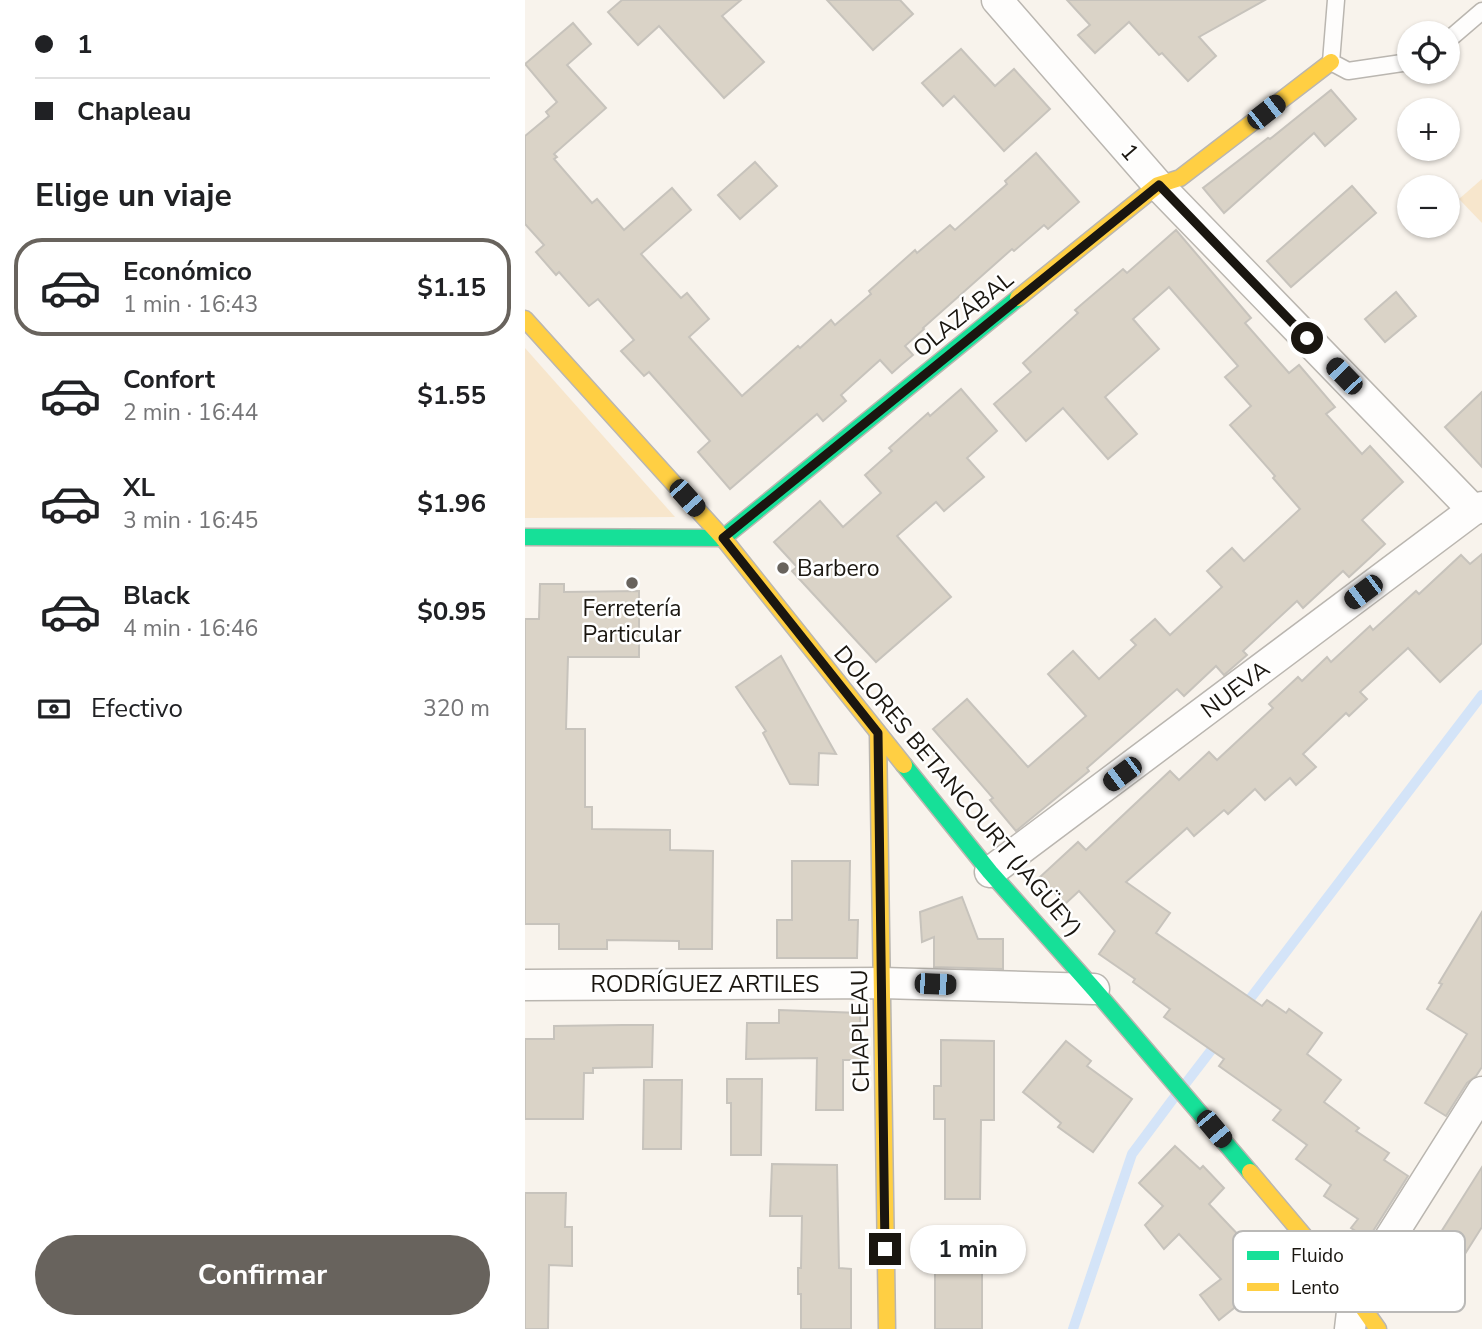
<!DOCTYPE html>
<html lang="es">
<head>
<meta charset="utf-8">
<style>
	:root { --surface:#fff; --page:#f6f6f6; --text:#202124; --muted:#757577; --line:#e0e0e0; --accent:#68635d }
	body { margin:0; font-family:"Nunito Sans",sans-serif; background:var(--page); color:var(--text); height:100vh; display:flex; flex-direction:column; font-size:26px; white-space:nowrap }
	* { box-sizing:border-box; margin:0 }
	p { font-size:23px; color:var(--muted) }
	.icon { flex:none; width:38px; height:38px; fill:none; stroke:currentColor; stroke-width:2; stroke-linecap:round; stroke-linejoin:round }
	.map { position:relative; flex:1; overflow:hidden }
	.drawer { display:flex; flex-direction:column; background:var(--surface); width:525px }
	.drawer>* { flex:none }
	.guide { display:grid; align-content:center; height:154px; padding:0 35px; background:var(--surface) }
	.buttons { position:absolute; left:872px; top:21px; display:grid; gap:14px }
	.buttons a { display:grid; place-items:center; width:63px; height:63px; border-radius:50%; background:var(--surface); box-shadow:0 2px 5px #0004; font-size:35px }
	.end { position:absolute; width:32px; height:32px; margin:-16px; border:9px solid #1a1610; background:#fff; box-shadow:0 0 0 4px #fff }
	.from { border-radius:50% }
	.bubble { position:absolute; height:49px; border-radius:24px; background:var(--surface); box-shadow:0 2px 5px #0004; font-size:23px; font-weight:700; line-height:49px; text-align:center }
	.car { position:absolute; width:21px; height:42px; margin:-21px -10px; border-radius:9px; box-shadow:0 0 5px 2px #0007; background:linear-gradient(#222 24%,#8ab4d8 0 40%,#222 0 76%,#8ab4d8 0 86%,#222 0) }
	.guide b { display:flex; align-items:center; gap:24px; height:66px; font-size:26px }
	.guide b+b { border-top:2px solid var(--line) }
	.guide i { width:18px; height:18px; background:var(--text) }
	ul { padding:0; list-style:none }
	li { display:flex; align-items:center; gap:21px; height:98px; margin:0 14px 10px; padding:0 21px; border:4px solid transparent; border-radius:28px }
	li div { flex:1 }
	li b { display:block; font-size:26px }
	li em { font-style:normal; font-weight:700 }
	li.on { border-color:var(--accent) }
	li>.icon { width:63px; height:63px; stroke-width:1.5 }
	h2 { padding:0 35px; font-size:32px; line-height:84px }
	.pay { display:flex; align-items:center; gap:18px; height:77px; padding:0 35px; font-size:26px }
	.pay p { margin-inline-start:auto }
	.cta { display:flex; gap:14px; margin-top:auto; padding:14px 35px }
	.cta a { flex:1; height:80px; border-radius:42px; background:var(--accent); color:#fff; font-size:28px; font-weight:700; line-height:80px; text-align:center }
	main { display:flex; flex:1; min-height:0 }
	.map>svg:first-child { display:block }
</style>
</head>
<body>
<main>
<section class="drawer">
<div class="guide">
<b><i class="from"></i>1</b>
<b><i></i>Chapleau</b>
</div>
<h2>Elige un viaje</h2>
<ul>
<li class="on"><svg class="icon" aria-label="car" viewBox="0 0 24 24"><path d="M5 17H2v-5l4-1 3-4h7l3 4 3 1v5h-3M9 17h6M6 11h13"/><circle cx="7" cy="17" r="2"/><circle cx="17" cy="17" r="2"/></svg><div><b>Económico</b><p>1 min · 16:43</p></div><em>$1.15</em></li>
<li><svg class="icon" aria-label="car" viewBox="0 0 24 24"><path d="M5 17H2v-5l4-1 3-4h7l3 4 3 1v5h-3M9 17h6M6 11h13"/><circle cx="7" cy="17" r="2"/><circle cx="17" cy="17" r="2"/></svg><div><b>Confort</b><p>2 min · 16:44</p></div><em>$1.55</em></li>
<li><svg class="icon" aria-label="car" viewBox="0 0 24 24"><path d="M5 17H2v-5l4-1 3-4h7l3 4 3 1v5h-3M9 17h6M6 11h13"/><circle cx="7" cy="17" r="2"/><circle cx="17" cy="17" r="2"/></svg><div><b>XL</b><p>3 min · 16:45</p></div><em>$1.96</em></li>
<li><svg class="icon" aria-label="car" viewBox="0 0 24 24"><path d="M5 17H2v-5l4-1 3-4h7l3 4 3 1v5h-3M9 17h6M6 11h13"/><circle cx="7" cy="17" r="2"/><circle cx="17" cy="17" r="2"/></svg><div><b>Black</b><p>4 min · 16:46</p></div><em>$0.95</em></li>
</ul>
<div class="pay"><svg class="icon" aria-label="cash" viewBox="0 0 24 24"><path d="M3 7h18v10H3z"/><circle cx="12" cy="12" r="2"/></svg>Efectivo<p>320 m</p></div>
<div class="cta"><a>Confirmar</a></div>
</section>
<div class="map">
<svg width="957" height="1329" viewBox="0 0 957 1329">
	<rect width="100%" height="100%" fill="#f8f3ec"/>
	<!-- green -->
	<g fill="#f7e6cc">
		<polygon points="957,179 957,223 934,199"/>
		<polygon points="0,348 150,517 0,518"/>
	</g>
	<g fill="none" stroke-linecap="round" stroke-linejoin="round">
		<!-- stream -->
		<g stroke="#d4e4f8" stroke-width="10">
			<polyline points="718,1008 957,695"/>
			<polyline points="661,1083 694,1040"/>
			<polyline points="548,1329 607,1154 651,1095"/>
		</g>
	</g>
	<!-- building -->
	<g fill="#dad3c7" stroke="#c7c3bc" stroke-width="2">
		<polygon points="97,0 216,0 197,16 239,62 199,98 134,26 113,45 83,12"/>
		<polygon points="302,0 375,0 388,14 348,50"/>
		<polygon points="542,0 740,0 674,37 691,56 663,81 637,53 634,55 604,22 570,53 553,35 565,25"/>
		<polygon points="48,23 66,44 42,65 81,108 29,154 32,157 29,159 67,203 72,199 99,230 147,188 166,210 116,254 156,298 162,293 184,319 164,337 217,396 273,346 275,348 306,320 310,325 346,294 344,291 390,250 392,253 425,225 430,230 482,184 480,181 511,153 554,202 523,229 519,225 489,251 487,249 398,328 399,329 380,346 388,355 376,365 367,373 355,360 316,395 321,401 298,421 292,414 205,489 173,452 185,441 124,372 119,376 96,351 109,340 73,299 64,306 34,272 31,275 11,252 19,245 0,224 0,136 24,116 21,112 32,102 0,64"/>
		<polygon points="436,49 470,86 489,69 525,109 479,151 429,96 418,106 397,83"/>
		<polygon points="806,90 831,119 800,146 789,133 699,213 678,188 743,138 745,139"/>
		<polygon points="230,162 252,186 215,219 193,195"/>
		<polygon points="827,186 851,213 766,287 742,261"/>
		<polygon points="651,230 726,318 720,323 764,373 774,365 810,407 801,414 837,454 845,446 878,482 837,520 860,544 824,577 818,571 778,608 772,601 718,651 722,655 699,675 691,666 659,696 652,689 562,768 564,771 491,831 465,800 468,798 408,729 442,699 503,767 561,716 523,674 548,651 574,679 611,645 606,640 630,619 645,635 697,587 682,571 707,548 719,561 775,509 748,478 750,476 705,425 726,406 700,377 713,366 644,287 608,319 634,349 580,397 612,434 583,459 538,408 501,441 469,404 506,372 498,363 553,313 550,310 598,269 602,273"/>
		<polygon points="871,292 891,316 860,342 840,319"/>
		<polygon points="436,389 472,431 442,458 459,477 419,511 411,502 372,536 426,597 351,662 267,571 272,567 249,542 295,501 318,527 356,493 340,475 367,451 364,448 403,413 405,416"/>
		<polygon points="957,392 957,467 920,427"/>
		<polygon points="957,554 957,643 915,682 883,648 835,692 842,699 824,716 821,713 778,754 791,767 771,785 765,778 740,800 730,789 703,814 699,810 669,836 662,828 601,882 645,913 631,933 737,1006 742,1000 761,1013 764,1009 797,1033 782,1054 816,1080 799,1102 834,1128 831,1131 864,1153 859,1160 883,1176 843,1239 826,1228 833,1219 799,1196 806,1185 771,1159 782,1145 748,1120 756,1110 694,1066 699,1059 639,1017 645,1009 608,982 610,979 574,954 590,931 554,891 540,904 515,877 553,842 561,850 645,771 654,780 684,752 692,760 748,708 744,704 773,677 777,681 802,657 806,662 845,626 848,630 891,591 894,594 936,555 945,564"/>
		<polygon points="15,584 39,584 39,592 114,591 114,657 43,657 41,729 60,729 60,807 67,807 67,829 145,830 145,850 188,851 187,949 154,949 154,941 82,940 82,949 34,949 34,924 0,924 0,619 14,619"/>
		<polygon points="256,656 311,754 294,753 293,785 265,784 238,733 241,731 211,687"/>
		<polygon points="267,861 325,861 324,920 333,920 332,958 252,958 252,920 267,920"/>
		<polygon points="437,897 453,939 478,939 478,969 409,967 409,937 397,942 395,912"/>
		<polygon points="957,912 957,1067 951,1076 942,1083 921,1116 900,1103 942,1034 902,1009 917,984 914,983"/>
		<polygon points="254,1010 335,1013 336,1060 318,1060 318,1110 291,1110 292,1058 221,1059 222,1023 254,1023"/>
		<polygon points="97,1025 128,1025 127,1067 68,1068 68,1073 59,1073 58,1119 0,1119 0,1039 29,1039 29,1026"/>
		<polygon points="416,1040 469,1041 469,1120 456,1120 455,1199 420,1199 420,1119 409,1119 409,1086 416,1086"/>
		<polygon points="541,1041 566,1061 562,1066 607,1099 568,1152 533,1127 536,1123 498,1092"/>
		<polygon points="202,1079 237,1079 236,1155 206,1155 206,1103 202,1103"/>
		<polygon points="119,1080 157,1080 156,1149 118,1149"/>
		<polygon points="650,1146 675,1169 678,1166 699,1188 684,1204 719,1241 714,1245 743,1281 694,1320 675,1295 696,1279 654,1234 639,1249 620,1225 638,1206 614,1183"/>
		<polygon points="247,1164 312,1165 314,1268 326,1269 326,1329 276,1329 276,1294 273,1294 273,1268 276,1268 277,1216 245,1216"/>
		<polygon points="957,1167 957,1227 931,1268 904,1251"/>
		<polygon points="0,1193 41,1193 40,1227 47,1227 47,1266 24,1265 23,1329 0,1329"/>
		<polygon points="410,1236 439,1236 439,1269 457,1269 457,1329 410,1329"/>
	</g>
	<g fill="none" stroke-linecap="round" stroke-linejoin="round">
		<!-- lane casing -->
		<g stroke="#bab6b0" stroke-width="19">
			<g id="lane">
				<polyline points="811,0 806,62 823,71 884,62"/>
				<polyline points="922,41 957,11"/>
			</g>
		</g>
		<!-- street casing -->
		<g stroke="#bab6b0" stroke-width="33">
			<g id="street">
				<polyline points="472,0 633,185 948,510"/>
				<polyline points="465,872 948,510 957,507"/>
				<polyline points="0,985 357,983 569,989"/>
				<polyline points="825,1329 829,1295 957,1092"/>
			</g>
		</g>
		<!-- fast casing -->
		<g stroke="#bab6b0" stroke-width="19">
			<g id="fast">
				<polyline points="0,537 198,538 493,298"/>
				<polyline points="379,765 465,872 569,989 725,1172"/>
			</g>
		</g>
		<!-- slow casing -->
		<g stroke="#bab6b0" stroke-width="19">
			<g id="slow">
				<polyline points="493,298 633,185 655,178 806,62"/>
				<polyline points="0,319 198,538 379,765"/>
				<polyline points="353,733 362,1329"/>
				<polyline points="725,1172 829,1295 853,1329"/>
			</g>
		</g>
		<!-- lane -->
		<use href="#lane" stroke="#fefdfc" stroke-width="16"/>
		<!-- street -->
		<use href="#street" stroke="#fefdfc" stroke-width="30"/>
		<!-- fast -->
		<use href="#fast" stroke="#16e098" stroke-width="16"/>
		<!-- slow -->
		<use href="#slow" stroke="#ffcf43" stroke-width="16"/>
	</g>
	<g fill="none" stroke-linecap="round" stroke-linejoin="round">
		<!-- route -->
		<polyline stroke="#1a1610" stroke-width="9" points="360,1249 353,733 198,538 634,185 782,338"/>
	</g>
	<!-- markers -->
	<g fill="#68635d" stroke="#fff" stroke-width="2.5">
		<circle cx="258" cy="568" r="7"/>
		<circle cx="107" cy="583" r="7"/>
	</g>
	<g text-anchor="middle" stroke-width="5" stroke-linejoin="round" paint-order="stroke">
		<!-- street labels -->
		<g font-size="23" fill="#1a1610" stroke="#fff">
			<text transform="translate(605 152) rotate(49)" y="8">1</text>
			<text transform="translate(438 314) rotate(-39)" y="8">OLAZÁBAL</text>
			<text transform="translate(710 689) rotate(-37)" y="8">NUEVA</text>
			<text transform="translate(433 791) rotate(50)" y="8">DOLORES BETANCOURT (JAGÜEY)</text>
			<text x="180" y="992">RODRÍGUEZ ARTILES</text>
			<text transform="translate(335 1031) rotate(-91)" y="8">CHAPLEAU</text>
		</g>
		<!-- poi labels -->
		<g font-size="23" fill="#1a1610" stroke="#fff" text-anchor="start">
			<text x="272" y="576">Barbero</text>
			<text x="107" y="616" text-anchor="middle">Ferretería<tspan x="107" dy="26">Particular</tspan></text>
		</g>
	</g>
	<!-- legend -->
	<rect x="708" y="1231" width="232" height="81" rx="10" fill="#fff" stroke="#bab9b7" stroke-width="2"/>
	<rect x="722" y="1251" width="32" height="9" fill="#16e098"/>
	<rect x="722" y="1283" width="32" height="8" fill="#ffcf43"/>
	<g font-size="19" fill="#1a1610">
		<text x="766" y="1262">Fluido</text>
		<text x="766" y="1294">Lento</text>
	</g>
</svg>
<div class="buttons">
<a><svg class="icon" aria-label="locate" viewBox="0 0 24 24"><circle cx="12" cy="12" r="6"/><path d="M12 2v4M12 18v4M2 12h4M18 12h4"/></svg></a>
<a>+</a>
<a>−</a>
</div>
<i class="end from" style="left:782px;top:338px"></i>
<i class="end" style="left:360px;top:1249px"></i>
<div class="bubble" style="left:385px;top:1225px;width:116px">1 min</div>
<i class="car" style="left:741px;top:112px;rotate:52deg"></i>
<i class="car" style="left:819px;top:376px;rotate:316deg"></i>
<i class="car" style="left:162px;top:498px;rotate:138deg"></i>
<i class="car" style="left:838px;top:592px;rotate:233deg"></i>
<i class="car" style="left:597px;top:774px;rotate:233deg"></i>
<i class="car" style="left:410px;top:984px;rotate:92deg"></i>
<i class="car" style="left:689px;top:1129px;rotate:140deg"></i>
</div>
</main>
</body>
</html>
